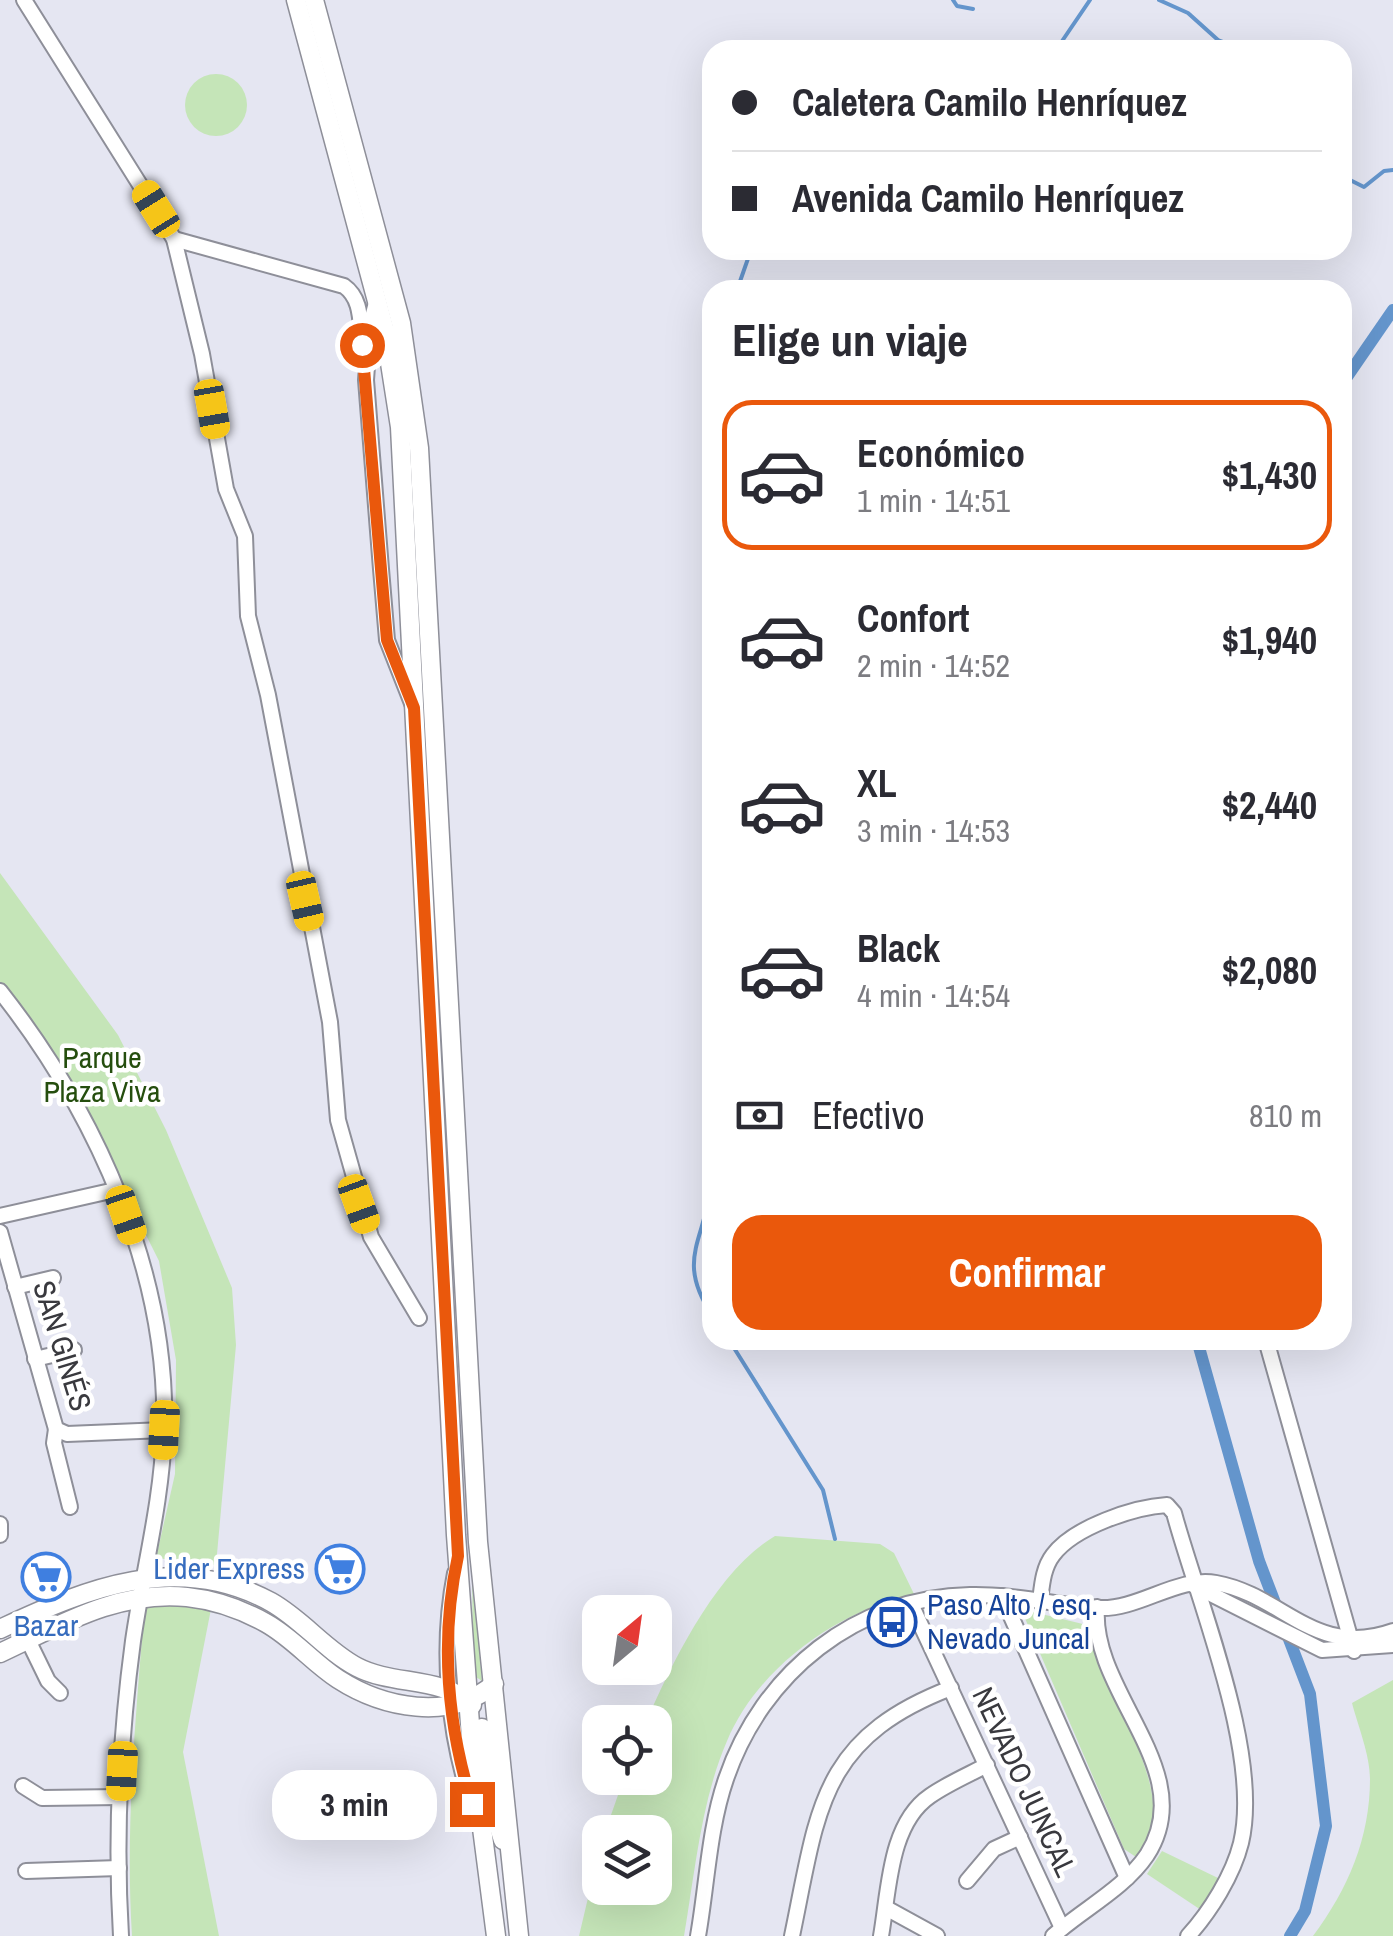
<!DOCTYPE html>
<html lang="es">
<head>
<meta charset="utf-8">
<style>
	:root { --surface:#fff; --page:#f7f7f7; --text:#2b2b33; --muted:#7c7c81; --line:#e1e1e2; --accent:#ea580c }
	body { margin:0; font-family:"Archivo Narrow",sans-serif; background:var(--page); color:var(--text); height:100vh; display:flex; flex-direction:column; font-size:38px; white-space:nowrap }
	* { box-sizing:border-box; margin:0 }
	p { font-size:32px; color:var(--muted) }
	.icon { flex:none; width:55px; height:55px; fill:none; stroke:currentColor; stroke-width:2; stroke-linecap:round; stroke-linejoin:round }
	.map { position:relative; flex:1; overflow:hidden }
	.side { position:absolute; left:702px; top:280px; width:650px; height:1070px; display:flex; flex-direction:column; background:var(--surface); border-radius:30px; box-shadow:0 10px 40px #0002 }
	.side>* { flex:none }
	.top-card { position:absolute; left:702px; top:40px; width:650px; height:220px; border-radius:30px; box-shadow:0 10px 40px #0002; display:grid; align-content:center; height:220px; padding:0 30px; background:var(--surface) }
	.needle { width:65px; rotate:29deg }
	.fabs { position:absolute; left:582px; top:1595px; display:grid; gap:20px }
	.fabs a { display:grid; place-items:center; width:90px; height:90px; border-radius:20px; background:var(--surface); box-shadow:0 10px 40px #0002; font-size:50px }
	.end { position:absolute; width:45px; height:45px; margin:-22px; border:12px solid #ea580c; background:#fff; box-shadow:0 0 0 5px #fff }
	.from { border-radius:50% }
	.bubble { position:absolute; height:70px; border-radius:30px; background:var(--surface); box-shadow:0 10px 40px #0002; font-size:32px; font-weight:700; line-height:70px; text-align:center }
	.car { position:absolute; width:30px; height:60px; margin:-30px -15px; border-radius:12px; box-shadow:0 0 8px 2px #0007; background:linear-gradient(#f5c518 24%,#345 0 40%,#f5c518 0 76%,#345 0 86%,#f5c518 0) }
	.top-card b { display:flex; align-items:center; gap:35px; height:95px; font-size:38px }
	.top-card b+b { border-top:2px solid var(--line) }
	.top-card i { width:25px; height:25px; background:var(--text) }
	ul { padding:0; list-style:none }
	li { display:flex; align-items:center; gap:30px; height:150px; margin:0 20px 15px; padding:0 10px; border:5px solid transparent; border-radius:30px }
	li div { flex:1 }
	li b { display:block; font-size:38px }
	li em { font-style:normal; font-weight:700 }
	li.current { border-color:var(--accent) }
	li>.icon { width:90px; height:90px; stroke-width:1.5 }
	h2 { padding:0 30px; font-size:45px; line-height:120px }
	.pay { display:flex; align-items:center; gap:25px; height:110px; padding:0 30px; font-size:38px }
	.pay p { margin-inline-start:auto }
	.primary-button { display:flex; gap:20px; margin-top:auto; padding:20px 30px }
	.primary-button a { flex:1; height:115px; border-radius:30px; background:var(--accent); color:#fff; font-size:40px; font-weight:700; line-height:115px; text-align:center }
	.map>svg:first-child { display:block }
</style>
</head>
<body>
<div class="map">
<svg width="1393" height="1936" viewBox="0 0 1393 1936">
	<rect width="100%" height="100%" fill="#e5e6f2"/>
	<!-- green -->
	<g fill="#c5e5b8">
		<circle cx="216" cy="105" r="31"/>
		<polygon points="0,873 118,1035 166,1130 232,1288 236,1345 216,1565 156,1558 175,1474 176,1360 159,1261 63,1069 0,982"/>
		<path d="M775,1536l105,8 14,9 20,41c-76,17 -156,73 -187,147 -26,60 -32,131 -43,195h-105l21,-89v41h55v-56h-50l19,-54h31v-56h-9c27,-61 70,-151 129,-186z"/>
		<polygon points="472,1567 482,1681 473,1675"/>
		<path d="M145,1602l66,7 -28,143 36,184h-87c-7,-111 4,-223 13,-334z"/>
		<path d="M1029,1611l58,14c12,68 104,174 49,232l-12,-8 -100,-233z"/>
		<path d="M1393,1680v256h-80c35,-47 57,-98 57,-157 0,-24 -12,-53 -18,-76z"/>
		<polygon points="1162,1851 1218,1878 1201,1910 1147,1874"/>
	</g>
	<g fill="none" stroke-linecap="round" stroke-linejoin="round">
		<!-- stream -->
		<g stroke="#6495cc" stroke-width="4">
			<polyline points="953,0 957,6 973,9"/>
			<polyline points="1159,0 1188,13 1218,40 1244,50"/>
			<polyline points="922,50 939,46 951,50"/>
			<polyline points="1056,50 1090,0"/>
			<polyline points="1342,176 1364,187 1384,171 1393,170"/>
			<polyline points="737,290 751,250"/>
			<polyline points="712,397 712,440"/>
			<path d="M712,1089c-3,32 1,62 -1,93 -4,57 -37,76 1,133"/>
			<polyline points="729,1340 823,1490 835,1539"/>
		</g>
		<!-- canal -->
		<g stroke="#6495cc" stroke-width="12">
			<polyline points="1342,384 1393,310"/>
			<polyline points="1197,1340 1259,1561 1310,1694 1326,1826 1305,1911 1290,1936"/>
		</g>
		<!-- minor casing -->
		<g stroke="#8e8f99" stroke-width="18">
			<g id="minor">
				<polyline points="24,0 174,239 202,354 226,489 245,536 248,616 268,695 330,1022 338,1120 371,1237 419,1318"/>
				<path d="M174,239l170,47c17,12 16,33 18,52"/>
				<polyline points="377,299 370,325 366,380 381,569 387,640 413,706"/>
				<path d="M0,991c96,122 169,282 164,440 -2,71 -21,140 -31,210 -13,97 -18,197 -12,295"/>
				<polyline points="0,1216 115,1190"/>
				<polyline points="0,1232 56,1429 67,1434 164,1430"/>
				<polyline points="15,1287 53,1278"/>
				<polyline points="1266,1340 1354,1651"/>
				<polyline points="35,1359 74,1350"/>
				<polyline points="56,1429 54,1443 70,1507"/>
				<polyline points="0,1524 0,1535"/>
				<path d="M455,1573c-15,76 -7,161 18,235"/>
				<polyline points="1193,1585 1322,1650 1393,1645"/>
				<polyline points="1002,1596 1127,1878"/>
				<path d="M1040,1601c2,-16 3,-33 13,-46 21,-28 81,-48 114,-50l7,8c24,89 88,241 67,330 -8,32 -31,69 -53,93"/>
				<polyline points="911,1604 1062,1928"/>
				<polyline points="28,1640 48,1681 60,1693"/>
				<polyline points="23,1786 42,1798 120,1797"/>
				<polyline points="26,1871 119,1868"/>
				<polyline points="967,1881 994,1849 1020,1837"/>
				<polyline points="886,1908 937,1936"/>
				<path d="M698,1936c9,-51 11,-108 28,-157 36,-106 130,-182 244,-184 43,-1 86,10 129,13 40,2 78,-32 117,-25 67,12 99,76 177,48"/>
				<path d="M792,1936c26,-124 26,-197 159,-248"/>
				<path d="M881,1936c8,-45 8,-112 49,-140 17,-12 38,-21 57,-31"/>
				<path d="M1053,1936c30,-27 71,-47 94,-81 54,-84 -57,-162 -50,-248"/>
			</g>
		</g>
		<!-- major casing -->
		<g stroke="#8e8f99" stroke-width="21">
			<g id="major">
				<polyline points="296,0 385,331 400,427 456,1535 472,1751 496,1936"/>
				<polyline points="314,0 401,323 419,448 478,1542 519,1936"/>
				<path d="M0,1629c87,-41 178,-78 271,-27 32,18 54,48 86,65 36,19 85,9 115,38"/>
				<path d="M0,1653c60,-28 118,-63 187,-56 28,3 54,12 79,26 27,15 46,39 72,56 45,29 112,43 156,5"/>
				<polyline points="482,1728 490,1798 503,1840"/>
			</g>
		</g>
		<!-- minor -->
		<use href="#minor" stroke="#fff" stroke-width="14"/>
		<!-- major -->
		<use href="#major" stroke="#fff" stroke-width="18"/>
	</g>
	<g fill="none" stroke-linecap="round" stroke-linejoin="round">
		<!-- route -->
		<path stroke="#ea580c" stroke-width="12" d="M362,345l25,295 27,68 44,848c-18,83 -11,167 14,248"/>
	</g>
	<!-- icons -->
	<defs>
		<g id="supermarket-ring" transform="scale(2.5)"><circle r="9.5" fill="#fff" stroke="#3f7fe0" stroke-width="1.5"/><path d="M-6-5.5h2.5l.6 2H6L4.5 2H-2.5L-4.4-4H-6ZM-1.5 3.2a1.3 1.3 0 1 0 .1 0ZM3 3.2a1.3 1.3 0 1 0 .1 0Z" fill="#3f7fe0"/></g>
		<g id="bus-ring" transform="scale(2.5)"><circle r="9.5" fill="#fff" stroke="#1a4fb4" stroke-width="1.5"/><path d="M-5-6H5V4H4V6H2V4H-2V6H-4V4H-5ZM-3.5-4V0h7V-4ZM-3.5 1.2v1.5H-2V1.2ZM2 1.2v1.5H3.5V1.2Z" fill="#1a4fb4"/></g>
	</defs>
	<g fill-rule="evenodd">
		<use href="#supermarket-ring" x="340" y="1569"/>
		<use href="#supermarket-ring" x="46" y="1577"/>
		<use href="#bus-ring" x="892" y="1622"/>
	</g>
	<g text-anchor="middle" stroke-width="9" stroke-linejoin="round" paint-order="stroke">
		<!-- park labels -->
		<g font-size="30" fill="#254e0e" stroke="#fff">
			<text x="102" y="1068">Parque<tspan x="102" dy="34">Plaza Viva</tspan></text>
		</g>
		<!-- street labels -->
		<g font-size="30" fill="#39393e" stroke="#fff">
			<text transform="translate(62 1346) rotate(73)" y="10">SAN GINÉS</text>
			<text transform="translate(1024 1782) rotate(65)" y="10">NEVADO JUNCAL</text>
		</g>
		<!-- shop labels -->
		<g font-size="30" fill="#366cbe" stroke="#fff" text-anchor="end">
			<text x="305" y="1579">Lider Express</text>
			<text x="46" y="1636" text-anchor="middle">Bazar</text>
		</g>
		<!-- transit labels -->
		<g font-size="30" fill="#164399" stroke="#fff" text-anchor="start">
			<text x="927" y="1615">Paso Alto / esq.<tspan x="927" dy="34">Nevado Juncal</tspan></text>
		</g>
	</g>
</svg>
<div class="fabs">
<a><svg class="needle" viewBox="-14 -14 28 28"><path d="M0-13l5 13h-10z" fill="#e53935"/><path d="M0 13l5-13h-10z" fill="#7c7c81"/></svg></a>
<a><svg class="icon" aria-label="locate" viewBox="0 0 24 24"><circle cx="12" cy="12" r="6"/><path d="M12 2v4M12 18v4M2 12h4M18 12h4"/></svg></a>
<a><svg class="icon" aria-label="layers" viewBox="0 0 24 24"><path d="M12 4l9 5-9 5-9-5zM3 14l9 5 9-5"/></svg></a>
</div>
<i class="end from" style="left:362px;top:345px"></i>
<i class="end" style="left:472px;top:1804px"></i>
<div class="bubble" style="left:272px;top:1770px;width:165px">3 min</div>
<i class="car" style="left:156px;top:209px;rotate:328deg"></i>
<i class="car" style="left:212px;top:409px;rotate:170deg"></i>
<i class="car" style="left:305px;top:901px;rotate:167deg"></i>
<i class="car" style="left:359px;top:1204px;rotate:160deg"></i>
<i class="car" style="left:126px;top:1215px;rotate:161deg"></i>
<i class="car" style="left:164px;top:1430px;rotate:183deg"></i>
<i class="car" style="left:122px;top:1771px;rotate:183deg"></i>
<div class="top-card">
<b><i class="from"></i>Caletera Camilo Henríquez</b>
<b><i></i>Avenida Camilo Henríquez</b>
</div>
<section class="side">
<h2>Elige un viaje</h2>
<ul>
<li class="current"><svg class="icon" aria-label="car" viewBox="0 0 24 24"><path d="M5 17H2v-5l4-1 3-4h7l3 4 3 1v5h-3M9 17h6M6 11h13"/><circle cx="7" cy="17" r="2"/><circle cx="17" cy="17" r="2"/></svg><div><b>Económico</b><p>1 min · 14:51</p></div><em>$1,430</em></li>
<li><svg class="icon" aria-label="car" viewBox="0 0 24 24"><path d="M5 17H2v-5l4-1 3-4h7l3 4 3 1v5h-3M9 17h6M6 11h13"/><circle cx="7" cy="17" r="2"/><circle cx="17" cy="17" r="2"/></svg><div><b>Confort</b><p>2 min · 14:52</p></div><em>$1,940</em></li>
<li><svg class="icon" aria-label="car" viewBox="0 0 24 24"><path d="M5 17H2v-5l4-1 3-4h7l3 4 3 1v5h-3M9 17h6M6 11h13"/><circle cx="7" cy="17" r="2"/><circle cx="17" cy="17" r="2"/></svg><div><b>XL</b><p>3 min · 14:53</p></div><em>$2,440</em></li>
<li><svg class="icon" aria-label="car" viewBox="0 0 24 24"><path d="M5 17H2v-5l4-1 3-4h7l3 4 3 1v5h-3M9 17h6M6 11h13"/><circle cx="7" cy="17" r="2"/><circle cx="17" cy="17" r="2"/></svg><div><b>Black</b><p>4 min · 14:54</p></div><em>$2,080</em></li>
</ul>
<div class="pay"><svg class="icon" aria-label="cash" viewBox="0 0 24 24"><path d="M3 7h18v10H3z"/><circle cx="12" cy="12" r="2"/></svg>Efectivo<p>810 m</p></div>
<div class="primary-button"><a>Confirmar</a></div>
</section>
</div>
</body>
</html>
